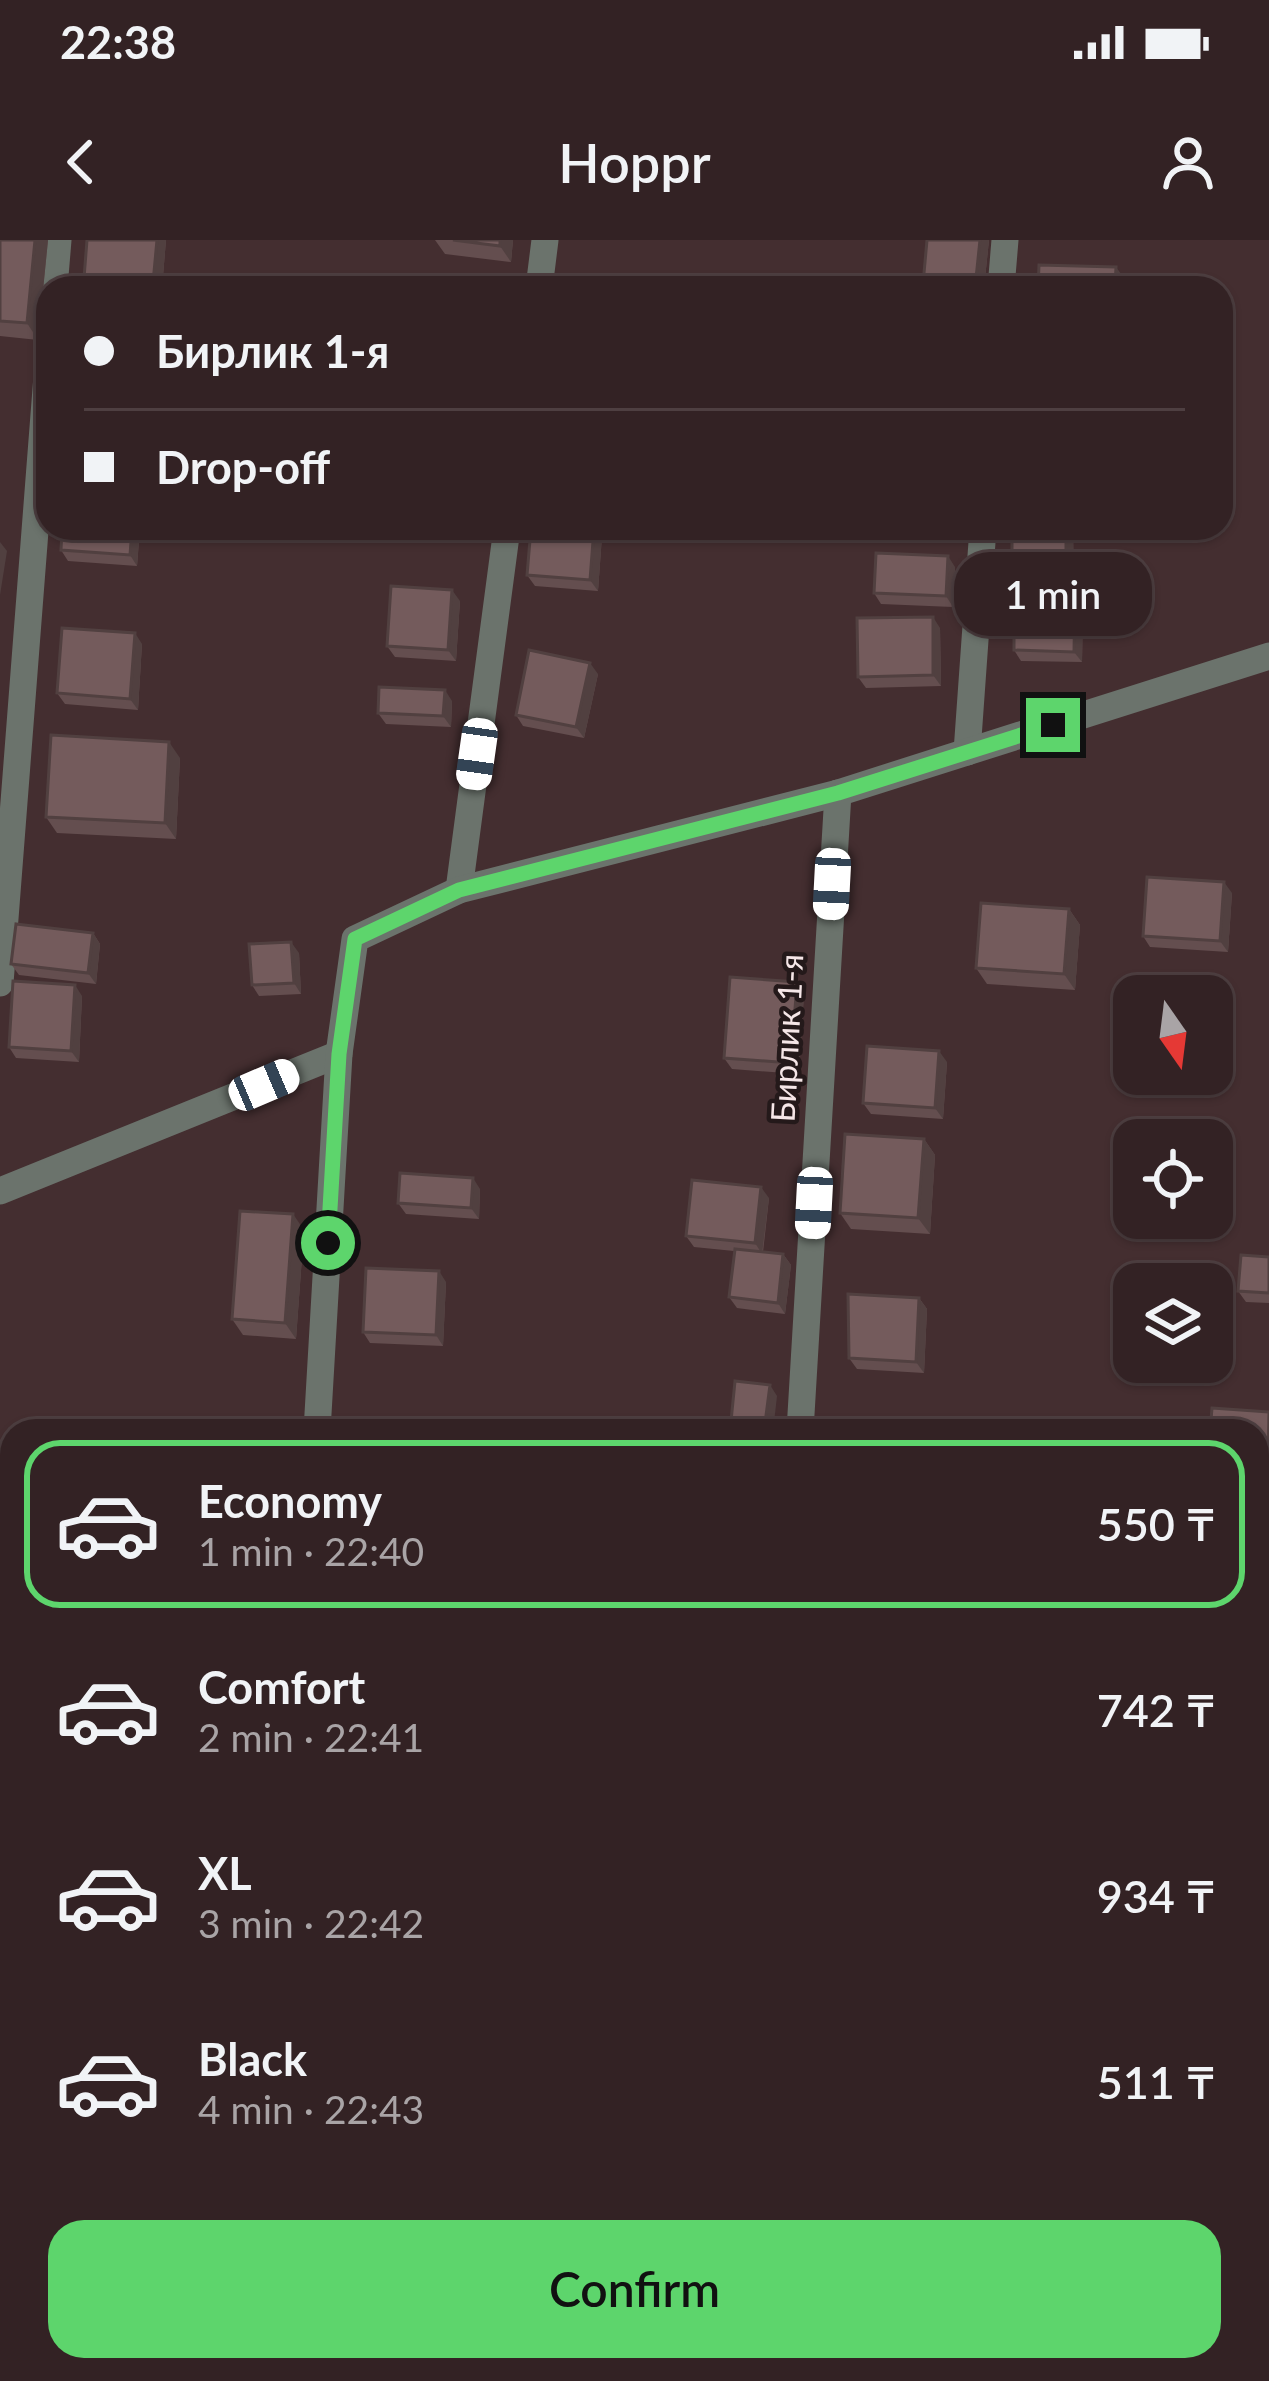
<!DOCTYPE html>
<html lang="en">
<head>
<meta charset="utf-8">
<style>
	:root { --surface:#332224; --page:#3e2f31; --text:#f1f3f6; --muted:#a9a4a6; --line:#4e3f41; --accent:#5dd56c }
	body { margin:0; font-family:Lato,sans-serif; background:var(--page); color:var(--text); height:100vh; display:flex; flex-direction:column; font-size:45px; white-space:nowrap }
	* { box-sizing:border-box; margin:0 }
	p { font-size:39px; color:var(--muted) }
	.icon { flex:none; width:66px; height:66px; fill:none; stroke:currentColor; stroke-width:2; stroke-linecap:round; stroke-linejoin:round }
	.map { position:relative; flex:1; overflow:hidden }
	.details { position:absolute; left:0px; top:1179px; width:1269px; height:963px; display:flex; flex-direction:column; background:var(--surface); border-radius:36px 36px 0 0; box-shadow:0 3px 9px #0004,0 0 0 3px var(--line) }
	.details>* { flex:none }
	.guide { position:absolute; left:36px; top:36px; width:1197px; height:264px; border-radius:36px; box-shadow:0 3px 9px #0004,0 0 0 3px var(--line); display:grid; align-content:center; height:264px; padding:0 48px; background:var(--surface) }
	.needle { width:78px; rotate:166deg }
	.fabs { position:absolute; left:1113px; top:735px; display:grid; gap:24px }
	.fabs a { display:grid; place-items:center; width:120px; height:120px; border-radius:24px; background:var(--surface); box-shadow:0 3px 9px #0004,0 0 0 3px var(--line); font-size:60px }
	.end { position:absolute; width:54px; height:54px; margin:-27px; border:15px solid #5dd56c; background:#111; box-shadow:0 0 0 6px #111 }
	.from { border-radius:50% }
	.bubble { position:absolute; height:84px; border-radius:36px; background:var(--surface); box-shadow:0 3px 9px #0004,0 0 0 3px var(--line); font-size:39px; font-weight:600; line-height:84px; text-align:center }
	.car { position:absolute; width:36px; height:72px; margin:-36px -18px; border-radius:15px; box-shadow:0 0 9px 3px #0007; background:linear-gradient(#fff 24%,#345 0 40%,#fff 0 76%,#345 0 86%,#fff 0) }
	.guide b { display:flex; align-items:center; gap:42px; height:114px; font-size:45px }
	.guide b+b { border-top:3px solid var(--line) }
	.guide i { width:30px; height:30px; background:var(--text) }
	ul { padding:21px 0 0; list-style:none }
	li { display:flex; align-items:center; gap:36px; height:168px; margin:0 24px 18px; padding:0 24px; border:6px solid transparent; border-radius:36px }
	li div { flex:1 }
	li b { display:block; font-size:45px }
	li em { font-style:normal; font-weight:600 }
	li.active { border-color:var(--accent) }
	li>.icon { width:108px; height:108px; stroke-width:1.5 }
	.action { display:flex; gap:24px; margin-top:auto; padding:24px 48px }
	.action a { flex:1; height:138px; border-radius:36px; background:var(--accent); color:#111; font-size:48px; font-weight:600; line-height:138px; text-align:center }
	.status { display:flex; justify-content:space-between; align-items:center; height:84px; padding:0 60px; background:var(--surface); direction:ltr }
	.status svg { height:33px; fill:currentColor }
	header { display:flex; justify-content:space-between; align-items:center; height:156px; padding:0 48px; background:var(--surface); font-size:54px; font-weight:600 }
	.map>svg:first-child { display:block }
</style>
</head>
<body>
<div class="status"><b>22:38</b><svg viewBox="0 0 49 12"><path d="M0 12V9h3v3zM5 12V6h3v6zM10 12V3h3v9zM15 12V0h3v12zM26 1h20v11H26zM47 4h2v5h-2z"/></svg></div>
<header><svg class="icon" aria-label="back" viewBox="0 0 24 24"><path d="M15 5l-7 7 7 7"/></svg>Hoppr<svg class="icon" aria-label="person" viewBox="0 0 24 24"><circle cx="12" cy="8" r="4"/><path d="M4 21q1-7 8-7t8 7"/></svg></header>
<div class="map">
<svg width="1269" height="2141" viewBox="0 0 1269 2141">
	<rect width="100%" height="100%" fill="#442e30"/>
	<g fill="none" stroke-linecap="round" stroke-linejoin="round">
		<!-- street -->
		<g stroke="#6b736c" stroke-width="27">
			<polyline points="54,48 58,0"/>
			<polyline points="539,48 545,0"/>
			<polyline points="1001,48 1005,0"/>
			<polyline points="967,512 983,288"/>
			<polyline points="459,650 507,288"/>
			<polyline points="0,743 48,123"/>
			<polyline points="0,951 339,814"/>
			<polyline points="317,1191 339,814 355,699 459,650 838,553 1269,416"/>
			<polyline points="800,1191 838,553"/>
			<polyline points="1257,1575 1269,1493"/>
			<polyline points="241,2141 243,2130"/>
			<polyline points="724,2141 725,2130"/>
		</g>
	</g>
	<!-- wall -->
	<g fill="#644e4f">
		<polygon points="0,0 48,0 38,100 0,96"/>
		<polygon points="87,0 166,0 162,48 91,48 84,38"/>
		<polygon points="435,0 513,0 511,22 445,14"/>
		<polygon points="927,0 989,0 984,48 926,48 923,44"/>
		<polygon points="62,288 140,288 137,326 68,321 61,310"/>
		<polygon points="531,288 597,288 602,296 598,351 535,346 527,335"/>
		<polygon points="1073,288 1074,351 1020,351 1012,340"/>
		<polygon points="955,327 953,367 881,364 874,353"/>
		<polygon points="460,361 456,421 395,417 387,406"/>
		<polygon points="1083,367 1082,422 1021,421 1014,410"/>
		<polygon points="940,388 941,446 866,448 858,437"/>
		<polygon points="142,404 138,470 65,464 57,453"/>
		<polygon points="598,434 584,498 523,486 516,475"/>
		<polygon points="452,461 451,487 386,484 378,473"/>
		<polygon points="180,518 176,599 57,593 46,577"/>
		<polygon points="1232,653 1228,712 1150,707 1143,696"/>
		<polygon points="1069,669 1080,685 1075,750 987,744 976,728"/>
		<polygon points="93,693 100,704 96,744 19,735 11,724"/>
		<polygon points="299,713 301,754 259,756 252,745"/>
		<polygon points="804,753 799,834 732,829 724,818"/>
		<polygon points="82,756 79,822 16,818 9,807"/>
		<polygon points="947,822 943,879 871,874 863,863"/>
		<polygon points="924,899 935,915 930,994 851,989 840,973"/>
		<polygon points="480,949 479,979 406,974 398,963"/>
		<polygon points="769,958 763,1012 783,1014 791,1025 785,1074 737,1068 729,1057 734,1011 694,1007 686,996"/>
		<polygon points="304,990 296,1099 243,1095 232,1079"/>
		<polygon points="1269,1017 1269,1063 1246,1062 1238,1051"/>
		<polygon points="446,1042 443,1106 370,1103 363,1092"/>
		<polygon points="919,1058 927,1069 924,1133 857,1129 849,1118"/>
		<polygon points="1269,1172 1269,1238 1257,1237 1257,1191"/>
	</g>
	<!-- shaded-wall -->
	<g fill="#514040">
		<polygon points="35,0 48,0 38,100 27,83"/>
		<polygon points="157,0 166,0 162,48 157,48 153,43"/>
		<polygon points="500,0 513,0 511,22 500,6"/>
		<polygon points="980,0 989,0 984,48 975,48"/>
		<polygon points="1116,27 1124,38 1123,48 1115,48"/>
		<polygon points="132,288 140,288 137,326 130,315"/>
		<polygon points="594,288 597,288 602,296 598,351 590,340"/>
		<polygon points="1066,288 1073,288 1074,351 1066,340"/>
		<polygon points="0,302 7,311 0,355"/>
		<polygon points="948,316 955,327 953,367 946,356"/>
		<polygon points="452,350 460,361 456,421 448,410"/>
		<polygon points="1075,356 1083,367 1082,422 1074,412"/>
		<polygon points="933,377 940,388 941,446 933,435"/>
		<polygon points="135,393 142,404 138,470 130,459"/>
		<polygon points="590,423 598,434 584,498 576,487"/>
		<polygon points="445,450 452,461 451,487 443,476"/>
		<polygon points="169,502 180,518 176,599 165,583"/>
		<polygon points="1224,642 1232,653 1228,712 1220,701"/>
		<polygon points="1069,669 1080,685 1075,750 1064,734"/>
		<polygon points="93,693 100,704 96,744 88,733"/>
		<polygon points="291,702 299,713 301,754 294,743"/>
		<polygon points="797,742 804,753 799,834 791,823"/>
		<polygon points="75,745 82,756 79,822 71,811"/>
		<polygon points="939,811 947,822 943,879 935,868"/>
		<polygon points="924,899 935,915 930,994 918,978"/>
		<polygon points="473,938 480,949 479,979 471,968"/>
		<polygon points="761,947 769,958 762,1014 755,1003"/>
		<polygon points="293,974 304,990 296,1099 285,1083"/>
		<polygon points="783,1014 791,1025 785,1074 778,1063"/>
		<polygon points="439,1031 446,1042 443,1106 436,1095"/>
		<polygon points="919,1058 927,1069 924,1133 916,1122"/>
		<polygon points="770,1145 777,1156 773,1191 764,1191"/>
		<polygon points="1257,1398 1261,1404 1257,1471"/>
		<polygon points="478,2130 491,2130 490,2141 477,2141"/>
	</g>
	<!-- building -->
	<g fill="#745b5c" stroke="#514040" stroke-width="3">
		<polygon points="0,0 35,0 27,83 0,81"/>
		<polygon points="87,0 157,0 153,43 84,38"/>
		<polygon points="453,0 500,0 500,6"/>
		<polygon points="927,0 980,0 975,48 923,44"/>
		<polygon points="1039,25 1116,27 1115,48 1038,48"/>
		<polygon points="62,288 132,288 130,315 61,310"/>
		<polygon points="531,288 594,288 590,340 527,335"/>
		<rect x="1012" y="288" width="54" height="52"/>
		<polygon points="876,313 948,316 946,356 874,353"/>
		<polygon points="391,346 452,350 448,410 387,406"/>
		<polygon points="1014,356 1075,356 1074,412 1014,410"/>
		<polygon points="933,377 933,435 858,437 857,378"/>
		<polygon points="62,388 135,393 130,459 57,453"/>
		<polygon points="529,410 590,423 576,487 516,475"/>
		<polygon points="379,447 445,450 443,476 378,473"/>
		<polygon points="51,495 169,502 165,583 46,577"/>
		<polygon points="1147,637 1224,642 1220,701 1143,696"/>
		<polygon points="981,663 1069,669 1064,734 976,728"/>
		<polygon points="16,684 93,693 88,733 11,724"/>
		<polygon points="291,702 294,743 252,745 249,704"/>
		<polygon points="730,737 797,742 791,823 724,818"/>
		<polygon points="13,741 75,745 71,811 9,807"/>
		<polygon points="867,806 939,811 935,868 863,863"/>
		<polygon points="845,894 924,899 918,978 840,973"/>
		<polygon points="400,933 473,938 471,968 398,963"/>
		<polygon points="692,940 761,947 755,1003 686,996"/>
		<polygon points="240,971 293,974 285,1083 232,1079"/>
		<polygon points="735,1009 783,1014 778,1063 729,1057"/>
		<polygon points="1241,1015 1269,1017 1269,1053 1238,1051"/>
		<polygon points="366,1028 439,1031 436,1095 363,1092"/>
		<polygon points="848,1054 919,1058 916,1122 849,1118"/>
		<polygon points="735,1141 770,1145 764,1191 730,1191"/>
		<polygon points="1212,1168 1269,1172 1268,1228 1257,1227 1257,1191 1210,1191"/>
		<polygon points="358,1182 424,1183 423,1191 358,1191"/>
		<polygon points="204,1183 283,1189 283,1191 204,1191"/>
		<polygon points="109,2130 197,2130 196,2141 108,2141"/>
		<polygon points="381,2130 478,2130 477,2141 380,2141"/>
		<polygon points="496,2130 557,2130 556,2141 496,2141"/>
	</g>
	<g fill="none" stroke-linecap="round" stroke-linejoin="round">
		<!-- route -->
		<polyline stroke="#5dd56c" stroke-width="15" points="328,1003 339,814 355,699 459,650 838,553 1053,485"/>
	</g>
	<g text-anchor="middle" stroke-width="9" stroke-linejoin="round" paint-order="stroke">
		<!-- street labels -->
		<g font-size="33" fill="#f5e6e7" stroke="#24191a">
			<text transform="translate(787 798) rotate(-87)" y="12">Бирлик 1-я</text>
		</g>
	</g>
</svg>
<div class="fabs">
<a><svg class="needle" viewBox="-14 -14 28 28"><path d="M0-13l5 13h-10z" fill="#e53935"/><path d="M0 13l5-13h-10z" fill="#a9a4a6"/></svg></a>
<a><svg class="icon" aria-label="locate" viewBox="0 0 24 24"><circle cx="12" cy="12" r="6"/><path d="M12 2v4M12 18v4M2 12h4M18 12h4"/></svg></a>
<a><svg class="icon" aria-label="layers" viewBox="0 0 24 24"><path d="M12 4l9 5-9 5-9-5zM3 14l9 5 9-5"/></svg></a>
</div>
<i class="end from" style="left:328px;top:1003px"></i>
<i class="end" style="left:1053px;top:485px"></i>
<div class="bubble" style="left:954px;top:312px;width:198px">1 min</div>
<i class="car" style="left:477px;top:514px;rotate:188deg"></i>
<i class="car" style="left:832px;top:644px;rotate:183deg"></i>
<i class="car" style="left:264px;top:845px;rotate:67deg"></i>
<i class="car" style="left:814px;top:963px;rotate:183deg"></i>
<div class="guide">
<b><i class="from"></i>Бирлик 1-я</b>
<b><i></i>Drop-off</b>
</div>
<section class="details">
<ul>
<li class="active"><svg class="icon" aria-label="car" viewBox="0 0 24 24"><path d="M5 17H2v-5l4-1 3-4h7l3 4 3 1v5h-3M9 17h6M6 11h13"/><circle cx="7" cy="17" r="2"/><circle cx="17" cy="17" r="2"/></svg><div><b>Economy</b><p>1 min · 22:40</p></div><em>550 ₸</em></li>
<li><svg class="icon" aria-label="car" viewBox="0 0 24 24"><path d="M5 17H2v-5l4-1 3-4h7l3 4 3 1v5h-3M9 17h6M6 11h13"/><circle cx="7" cy="17" r="2"/><circle cx="17" cy="17" r="2"/></svg><div><b>Comfort</b><p>2 min · 22:41</p></div><em>742 ₸</em></li>
<li><svg class="icon" aria-label="car" viewBox="0 0 24 24"><path d="M5 17H2v-5l4-1 3-4h7l3 4 3 1v5h-3M9 17h6M6 11h13"/><circle cx="7" cy="17" r="2"/><circle cx="17" cy="17" r="2"/></svg><div><b>XL</b><p>3 min · 22:42</p></div><em>934 ₸</em></li>
<li><svg class="icon" aria-label="car" viewBox="0 0 24 24"><path d="M5 17H2v-5l4-1 3-4h7l3 4 3 1v5h-3M9 17h6M6 11h13"/><circle cx="7" cy="17" r="2"/><circle cx="17" cy="17" r="2"/></svg><div><b>Black</b><p>4 min · 22:43</p></div><em>511 ₸</em></li>
</ul>
<div class="action"><a>Confirm</a></div>
</section>
</div>
</body>
</html>
